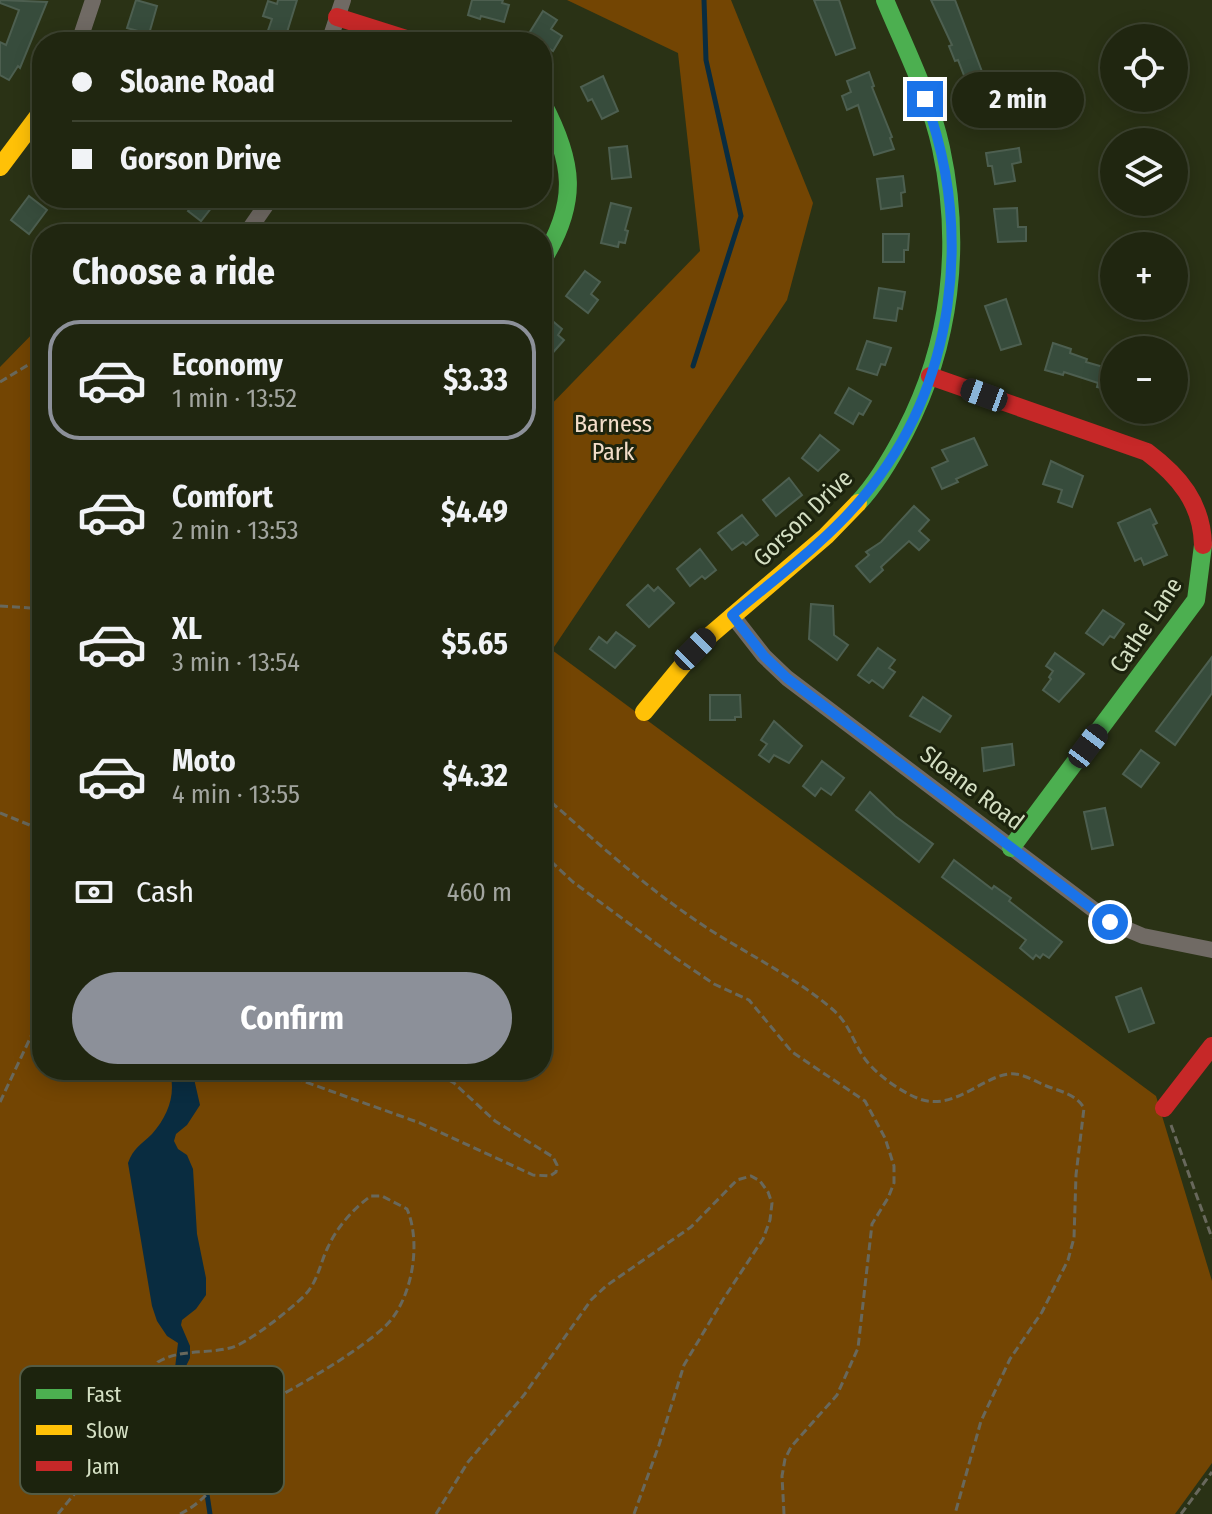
<!DOCTYPE html>
<html lang="en">
<head>
<meta charset="utf-8">
<style>
	:root { --surface:#202610; --page:#282e19; --text:#f1f3f6; --muted:#a2a59f; --line:#3d4330; --accent:#8c9099 }
	body { margin:0; font-family:"Fira Sans Condensed",sans-serif; background:var(--page); color:var(--text); height:100vh; display:flex; flex-direction:column; font-size:30px; white-space:nowrap }
	* { box-sizing:border-box; margin:0 }
	p { font-size:26px; color:var(--muted) }
	.icon { flex:none; width:44px; height:44px; fill:none; stroke:currentColor; stroke-width:2; stroke-linecap:round; stroke-linejoin:round }
	.map { position:relative; flex:1; overflow:hidden }
	.details { position:absolute; left:32px; top:224px; width:520px; height:856px; display:flex; flex-direction:column; background:var(--surface); border-radius:32px; box-shadow:0 4px 20px #0003,0 0 0 2px var(--line) }
	.details>* { flex:none }
	.top-card { position:absolute; left:32px; top:32px; width:520px; height:176px; border-radius:32px; box-shadow:0 4px 20px #0003,0 0 0 2px var(--line); display:grid; align-content:center; height:176px; padding:0 40px; background:var(--surface) }
	.fabs { position:absolute; left:1100px; top:24px; display:grid; gap:16px }
	.fabs a { display:grid; place-items:center; width:88px; height:88px; border-radius:50%; background:var(--surface); box-shadow:0 4px 20px #0003,0 0 0 2px var(--line); font-size:40px }
	.end { position:absolute; width:36px; height:36px; margin:-18px; border:10px solid #1a73e8; background:#fff; box-shadow:0 0 0 4px #fff }
	.from { border-radius:50% }
	.bubble { position:absolute; height:56px; border-radius:28px; background:var(--surface); box-shadow:0 4px 20px #0003,0 0 0 2px var(--line); font-size:26px; font-weight:700; line-height:56px; text-align:center }
	.car { position:absolute; width:24px; height:48px; margin:-24px -12px; border-radius:10px; box-shadow:0 0 6px 2px #0007; background:linear-gradient(#222 24%,#8ab4d8 0 40%,#222 0 76%,#8ab4d8 0 86%,#222 0) }
	.top-card b { display:flex; align-items:center; gap:28px; height:76px; font-size:30px }
	.top-card b+b { border-top:2px solid var(--line) }
	.top-card i { width:20px; height:20px; background:var(--text) }
	ul { padding:0; list-style:none }
	li { display:flex; align-items:center; gap:24px; height:120px; margin:0 16px 12px; padding:0 24px; border:4px solid transparent; border-radius:32px }
	li div { flex:1 }
	li b { display:block; font-size:30px }
	li em { font-style:normal; font-weight:700 }
	li.active { border-color:var(--accent) }
	li>.icon { width:72px; height:72px; stroke-width:1.5 }
	h2 { padding:0 40px; font-size:36px; line-height:96px }
	.pay { display:flex; align-items:center; gap:20px; height:88px; padding:0 40px; font-size:30px }
	.pay p { margin-inline-start:auto }
	.cta { display:flex; gap:16px; margin-top:auto; padding:16px 40px }
	.cta a { flex:1; height:92px; border-radius:48px; background:var(--accent); color:#fff; font-size:32px; font-weight:700; line-height:92px; text-align:center }
	.map>svg:first-child { display:block }
</style>
</head>
<body>
<div class="map">
<svg width="1212" height="1514" viewBox="0 0 1212 1514">
	<rect width="100%" height="100%" fill="#2a3215"/>
	<!-- green -->
	<polygon fill="#734503" points="567,0 731,0 813,203 787,300 552,650 1156,1096 1212,1281 1212,1463 1175,1514 0,1514 0,367 42,324 42,1070 542,1070 542,414 700,251 678,53"/>
	<!-- water -->
	<path fill="#092c40" d="M169,1070h23l8,35 -13,20 -11,9 -2,7 4,8 9,6 6,14 4,65 9,44v17l-10,14 -14,11 -1,5 9,21v12l-7,14 5,28 -1,10 -4,10 -8,-8 3,-28 -3,-16 3,-25 -11,-7 -10,-15 -5,-15 -24,-143c5,-15 13,-18 24,-29 16,-18 25,-41 17,-64z"/>
	<g fill="none" stroke-linecap="round" stroke-linejoin="round">
		<!-- stream -->
		<g stroke="#092c40" stroke-width="5">
			<polyline points="693,366 741,216 706,60 704,0"/>
			<polyline points="185,1446 193,1469 205,1481 210,1514"/>
		</g>
	</g>
	<!-- building -->
	<g fill="#374c3c" stroke="#4d5f50" stroke-width="2">
		<polygon points="0,0 47,2 20,68 18,66 9,80 0,75 0,42 6,45 19,10 0,3"/>
		<polygon points="136,0 157,6 149,34 127,28"/>
		<polygon points="278,0 297,0 284,42 264,42 272,19 263,16 268,1 277,4"/>
		<polygon points="472,0 503,0 502,3 509,5 504,22 481,16 480,19 468,15"/>
		<polygon points="814,0 839,0 855,48 836,55"/>
		<polygon points="931,0 955,0 1001,122 982,128 976,111 974,112 969,97 972,96 958,60 955,61 949,46 952,45"/>
		<polygon points="543,11 557,20 551,29 562,36 553,51 528,35"/>
		<polygon points="869,72 874,86 872,87 892,137 890,138 894,149 874,155 858,105 847,110 842,96 851,92 847,81"/>
		<polygon points="603,76 618,111 602,119 592,99 588,101 581,87"/>
		<polygon points="627,146 631,177 612,179 609,148"/>
		<polygon points="1019,148 1021,162 1012,164 1015,181 995,184 992,166 988,166 986,153"/>
		<polygon points="903,176 905,192 901,193 902,206 881,209 877,179"/>
		<polygon points="29,196 47,210 29,234 11,220"/>
		<polygon points="198,198 219,198 201,221 188,211"/>
		<polygon points="611,203 631,208 625,230 628,231 625,243 619,242 618,247 601,243"/>
		<polygon points="1017,208 1018,227 1026,227 1026,241 998,242 994,209"/>
		<polygon points="883,234 909,234 908,250 904,250 904,262 883,262"/>
		<polygon points="585,271 600,282 591,294 598,300 588,313 566,296"/>
		<polygon points="879,288 905,292 902,309 898,308 896,321 874,318"/>
		<polygon points="1006,299 1021,344 1001,350 985,306"/>
		<polygon points="549,318 562,329 558,335 564,340 542,365 542,326"/>
		<polygon points="867,341 891,348 885,365 881,364 877,375 857,369"/>
		<polygon points="1053,343 1071,349 1070,353 1087,359 1086,362 1114,370 1114,391 1097,387 1098,383 1064,372 1063,375 1045,370"/>
		<polygon points="849,388 871,401 863,415 859,413 853,424 835,413"/>
		<polygon points="820,435 839,450 818,471 802,458"/>
		<polygon points="974,438 987,465 956,479 958,482 942,489 932,468 948,461 942,450"/>
		<polygon points="1051,461 1083,476 1072,507 1058,502 1062,490 1043,484"/>
		<polygon points="789,478 802,495 776,516 763,500"/>
		<polygon points="914,506 929,520 919,531 929,540 919,550 909,541 881,567 883,570 870,582 856,566 869,555 866,552 881,542"/>
		<polygon points="1150,509 1157,523 1153,525 1167,555 1144,565 1141,558 1135,561 1118,523"/>
		<polygon points="742,515 758,535 746,545 743,542 732,550 718,533"/>
		<polygon points="700,549 716,570 705,579 702,576 690,586 677,569"/>
		<polygon points="648,585 654,591 658,587 674,603 649,627 627,605"/>
		<polygon points="811,604 833,606 834,635 848,645 837,660 809,639"/>
		<polygon points="1103,610 1124,624 1114,638 1110,636 1103,645 1086,633"/>
		<polygon points="616,632 635,646 615,668 590,649 599,637 607,643"/>
		<polygon points="878,648 895,660 889,668 895,672 883,688 872,680 869,683 858,675"/>
		<polygon points="1055,653 1084,674 1059,702 1043,690 1051,679 1049,677 1053,671 1046,666"/>
		<polygon points="1212,657 1212,693 1175,745 1156,731"/>
		<polygon points="710,695 740,695 741,717 735,717 735,720 710,720"/>
		<polygon points="923,697 951,716 940,732 910,716"/>
		<polygon points="774,721 802,746 789,763 774,755 769,762 759,755 767,744 761,740"/>
		<polygon points="1012,744 1014,765 984,771 982,748"/>
		<polygon points="1141,750 1159,763 1141,787 1123,774"/>
		<polygon points="822,761 844,778 831,795 821,788 815,796 803,786"/>
		<polygon points="870,792 895,816 933,844 919,862 856,810"/>
		<polygon points="1105,808 1113,845 1092,849 1084,812"/>
		<polygon points="954,860 992,889 994,886 1011,898 1009,901 1062,942 1049,958 1043,954 1040,958 1036,955 1033,959 1020,948 1026,940 942,877"/>
		<polygon points="1141,988 1154,1023 1129,1032 1116,997"/>
	</g>
	<g fill="none" stroke-linecap="round" stroke-linejoin="round">
		<!-- path -->
		<g stroke="#68685c" stroke-width="3" stroke-dasharray="8 4" stroke-linecap="butt">
			<polyline points="0,382 28,365 42,363"/>
			<polyline points="0,606 30,608 42,605"/>
			<path d="M542,794c48,42 94,85 146,121 46,33 99,56 143,93 16,13 20,28 30,45 10,18 37,37 56,45 38,16 69,-27 98,-24 11,1 23,9 34,13 14,5 27,8 35,21l-8,67 -2,63 -6,22 -26,52 -32,47 -29,62 -26,93"/>
			<polyline points="0,813 42,830"/>
			<polyline points="542,853 573,882 677,959 714,984 749,1000 792,1052 865,1101 885,1138 894,1166 894,1183 888,1198 872,1224 858,1348 837,1395 791,1447 785,1459 782,1476 784,1514"/>
			<polyline points="272,1070 420,1123 533,1175 550,1176 556,1172 557,1165 553,1157 495,1121 454,1083 431,1070"/>
			<polyline points="0,1102 42,1013"/>
			<polyline points="1171,1125 1212,1238"/>
			<path d="M58,1514c14,-17 32,-41 51,-53 37,-22 82,-25 121,-41 38,-15 137,-71 161,-100 22,-28 30,-78 16,-111l-25,-13h-11c-17,12 -34,31 -43,51 -8,16 -10,35 -24,49 -14,14 -57,48 -74,52 -24,6 -51,1 -72,14l-51,100"/>
			<path d="M180,1514c41,-21 48,-54 53,-96"/>
			<polyline points="436,1514 468,1462 524,1395 591,1300 606,1286 691,1227 737,1180 751,1176 760,1181 768,1192 772,1203 770,1220 763,1239 724,1298 684,1365 659,1445 634,1514"/>
			<polyline points="1181,1514 1212,1472"/>
		</g>
		<!-- street -->
		<g stroke="#706a64" stroke-width="16">
			<polyline points="79,42 93,0"/>
			<polyline points="329,42 343,0"/>
			<polyline points="246,234 271,198"/>
			<polyline points="732,615 764,656 787,678 1110,922 1143,936 1212,950"/>
		</g>
		<!-- fast -->
		<g stroke="#4caf50" stroke-width="18">
			<path d="M542,102c32,60 37,100 0,159"/>
			<path d="M858,503c19,-20 34,-46 47,-71 46,-88 57,-187 36,-284 -11,-51 -36,-100 -56,-148"/>
			<polyline points="1011,848 1196,600 1203,545"/>
		</g>
		<!-- slow -->
		<g stroke="#ffc107" stroke-width="18">
			<polyline points="0,167 42,111"/>
			<polyline points="644,712 701,643 826,536 858,503"/>
		</g>
		<!-- jam -->
		<g stroke="#c62828" stroke-width="18">
			<polyline points="337,17 416,42"/>
			<path d="M930,376l217,76c32,24 55,51 56,93"/>
			<polyline points="1164,1108 1212,1046"/>
		</g>
	</g>
	<g fill="none" stroke-linecap="round" stroke-linejoin="round">
		<!-- route -->
		<path stroke="#1a73e8" stroke-width="10" d="M925,99c49,133 31,286 -61,397 -38,46 -87,81 -132,119l32,41 23,22 323,244"/>
	</g>
	<g text-anchor="middle" stroke-width="6" stroke-linejoin="round" paint-order="stroke">
		<!-- park labels -->
		<g font-size="24" fill="#f3ddc9" stroke="#1c230d">
			<text x="613" y="432">Barness<tspan x="613" dy="28">Park</tspan></text>
		</g>
		<!-- street labels -->
		<g font-size="24" fill="#d4dfc3" stroke="#1c230d">
			<text transform="translate(803 518) rotate(-44)" y="8">Gorson Drive</text>
			<text transform="translate(1146 625) rotate(-56)" y="8">Cathe Lane</text>
			<text transform="translate(972 788) rotate(37)" y="8">Sloane Road</text>
		</g>
	</g>
	<!-- legend -->
	<rect x="20" y="1366" width="264" height="128" rx="12" fill="#1c230d" stroke="#535b44" stroke-width="2"/>
	<rect x="36" y="1389" width="36" height="10" fill="#4caf50"/>
	<rect x="36" y="1425" width="36" height="10" fill="#ffc107"/>
	<rect x="36" y="1461" width="36" height="10" fill="#c62828"/>
	<g font-size="22" fill="#d4dfc3">
		<text x="86" y="1402">Fast</text>
		<text x="86" y="1438">Slow</text>
		<text x="86" y="1474">Jam</text>
	</g>
</svg>
<div class="fabs">
<a><svg class="icon" aria-label="locate" viewBox="0 0 24 24"><circle cx="12" cy="12" r="6"/><path d="M12 2v4M12 18v4M2 12h4M18 12h4"/></svg></a>
<a><svg class="icon" aria-label="layers" viewBox="0 0 24 24"><path d="M12 4l9 5-9 5-9-5zM3 14l9 5 9-5"/></svg></a>
<a>+</a>
<a>−</a>
</div>
<i class="end from" style="left:1110px;top:922px"></i>
<i class="end" style="left:925px;top:99px"></i>
<div class="bubble" style="left:952px;top:72px;width:132px">2 min</div>
<i class="car" style="left:984px;top:395px;rotate:290deg"></i>
<i class="car" style="left:695px;top:649px;rotate:45deg"></i>
<i class="car" style="left:1088px;top:746px;rotate:37deg"></i>
<div class="top-card">
<b><i class="from"></i>Sloane Road</b>
<b><i></i>Gorson Drive</b>
</div>
<section class="details">
<h2>Choose a ride</h2>
<ul>
<li class="active"><svg class="icon" aria-label="car" viewBox="0 0 24 24"><path d="M5 17H2v-5l4-1 3-4h7l3 4 3 1v5h-3M9 17h6M6 11h13"/><circle cx="7" cy="17" r="2"/><circle cx="17" cy="17" r="2"/></svg><div><b>Economy</b><p>1 min · 13:52</p></div><em>$3.33</em></li>
<li><svg class="icon" aria-label="car" viewBox="0 0 24 24"><path d="M5 17H2v-5l4-1 3-4h7l3 4 3 1v5h-3M9 17h6M6 11h13"/><circle cx="7" cy="17" r="2"/><circle cx="17" cy="17" r="2"/></svg><div><b>Comfort</b><p>2 min · 13:53</p></div><em>$4.49</em></li>
<li><svg class="icon" aria-label="car" viewBox="0 0 24 24"><path d="M5 17H2v-5l4-1 3-4h7l3 4 3 1v5h-3M9 17h6M6 11h13"/><circle cx="7" cy="17" r="2"/><circle cx="17" cy="17" r="2"/></svg><div><b>XL</b><p>3 min · 13:54</p></div><em>$5.65</em></li>
<li><svg class="icon" aria-label="car" viewBox="0 0 24 24"><path d="M5 17H2v-5l4-1 3-4h7l3 4 3 1v5h-3M9 17h6M6 11h13"/><circle cx="7" cy="17" r="2"/><circle cx="17" cy="17" r="2"/></svg><div><b>Moto</b><p>4 min · 13:55</p></div><em>$4.32</em></li>
</ul>
<div class="pay"><svg class="icon" aria-label="cash" viewBox="0 0 24 24"><path d="M3 7h18v10H3z"/><circle cx="12" cy="12" r="2"/></svg>Cash<p>460 m</p></div>
<div class="cta"><a>Confirm</a></div>
</section>
</div>
</body>
</html>
